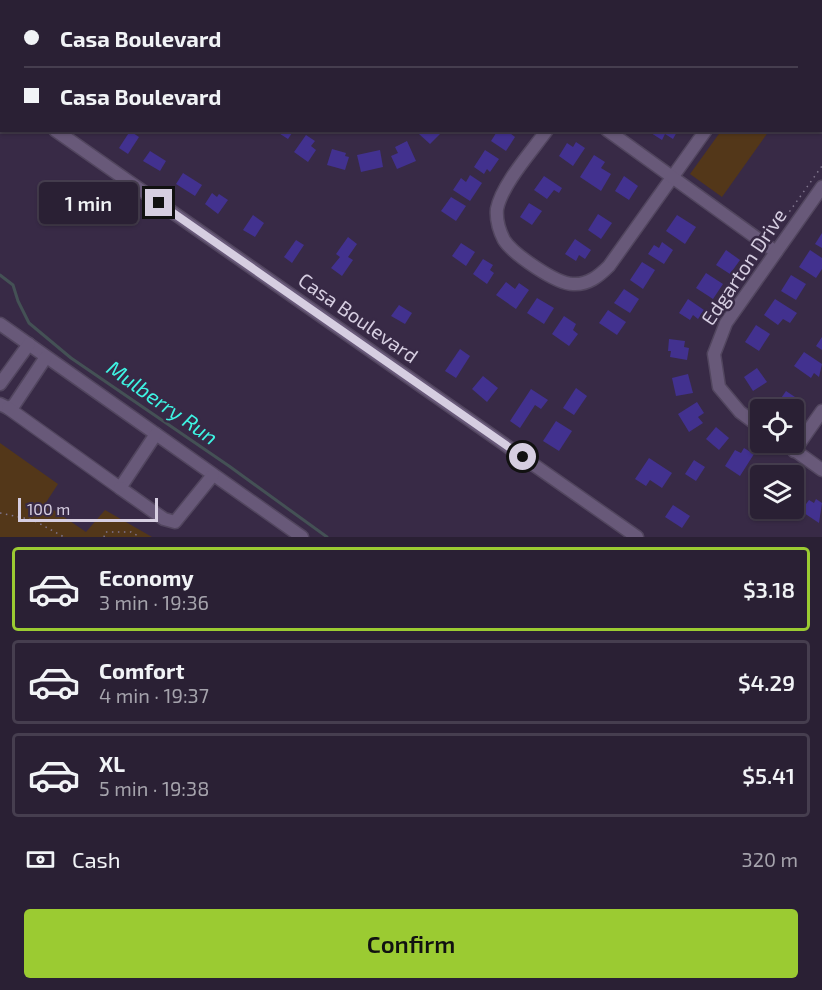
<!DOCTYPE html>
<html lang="en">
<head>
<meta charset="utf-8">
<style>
	:root { --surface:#2a2034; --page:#32283c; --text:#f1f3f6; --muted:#a5a3ac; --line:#463e4f; --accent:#9bcb32 }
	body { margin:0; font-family:"Exo 2",sans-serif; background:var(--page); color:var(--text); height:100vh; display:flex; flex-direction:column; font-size:22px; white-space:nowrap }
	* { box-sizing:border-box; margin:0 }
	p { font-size:20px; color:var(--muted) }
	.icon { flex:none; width:33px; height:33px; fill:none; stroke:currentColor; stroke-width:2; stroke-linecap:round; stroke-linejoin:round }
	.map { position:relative; height:537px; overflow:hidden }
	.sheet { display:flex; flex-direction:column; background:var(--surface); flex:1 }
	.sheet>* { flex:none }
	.hud { position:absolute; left:0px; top:0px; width:822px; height:132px; box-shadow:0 2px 4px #0004,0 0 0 2px var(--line); display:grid; align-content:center; height:132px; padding:0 24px; background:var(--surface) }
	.fabs { position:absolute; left:750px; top:399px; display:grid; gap:12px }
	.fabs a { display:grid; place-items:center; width:54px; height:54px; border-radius:6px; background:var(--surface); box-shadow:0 2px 4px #0004,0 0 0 2px var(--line); font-size:30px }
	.scale { position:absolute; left:18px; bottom:15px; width:140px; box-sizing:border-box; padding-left:6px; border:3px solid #d6cee1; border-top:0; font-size:16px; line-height:21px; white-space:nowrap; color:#d6cee1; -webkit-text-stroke:4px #382a46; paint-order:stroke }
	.end { position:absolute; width:27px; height:27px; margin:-14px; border:8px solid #d6cee1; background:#111; box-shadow:0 0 0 3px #111 }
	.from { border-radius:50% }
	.bubble { position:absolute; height:42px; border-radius:6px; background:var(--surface); box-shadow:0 2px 4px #0004,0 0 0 2px var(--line); font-size:20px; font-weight:600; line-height:42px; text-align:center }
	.hud b { display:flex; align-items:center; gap:21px; height:57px; font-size:22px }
	.hud b+b { border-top:2px solid var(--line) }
	.hud i { width:15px; height:15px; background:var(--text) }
	ul { padding:10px 0 0; list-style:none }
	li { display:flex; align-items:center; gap:18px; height:84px; margin:0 12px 9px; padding:0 12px; border:3px solid var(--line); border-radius:6px }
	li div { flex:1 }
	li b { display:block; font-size:22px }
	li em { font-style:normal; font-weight:600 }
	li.current { border-color:var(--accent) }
	li>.icon { width:54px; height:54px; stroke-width:1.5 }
	.pay { display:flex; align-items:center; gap:15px; height:66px; padding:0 24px; font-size:22px }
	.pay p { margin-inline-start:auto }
	.cta { display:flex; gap:12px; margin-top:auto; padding:12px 24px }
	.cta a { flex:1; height:69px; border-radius:6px; background:var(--accent); color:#111; font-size:24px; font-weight:600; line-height:69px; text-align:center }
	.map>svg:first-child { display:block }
</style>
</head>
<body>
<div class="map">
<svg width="822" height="537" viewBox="0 0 822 537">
	<rect width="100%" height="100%" fill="#382a46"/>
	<!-- green -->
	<g fill="#533719">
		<polygon points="721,131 769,131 722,197 690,174"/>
		<polygon points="0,443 58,484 45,504 86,532 105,510 152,537 0,537"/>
	</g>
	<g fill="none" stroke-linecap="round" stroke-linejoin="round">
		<!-- stream -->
		<polyline stroke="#445155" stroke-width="3" points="0,275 13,285 18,301 29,323 71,358 229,466 327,537"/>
	</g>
	<!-- building -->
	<g fill="#42318f">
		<polygon points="274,130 294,130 288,139"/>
		<polygon points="422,130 440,130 442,132 430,144 419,134"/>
		<polygon points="498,130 506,130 515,137 506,151 491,141"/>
		<polygon points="653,130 678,130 673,139 665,134 662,140 651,133"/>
		<polygon points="130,131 139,137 128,154 119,148"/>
		<polygon points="306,135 315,141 311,146 316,150 308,162 294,152"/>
		<polygon points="407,141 416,161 397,169 391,156 398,153 395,147"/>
		<polygon points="576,142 585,148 573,166 559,156 567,143 573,147"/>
		<polygon points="332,149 346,153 345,156 349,157 345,170 327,165"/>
		<polygon points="380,150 383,167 361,172 357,155"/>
		<polygon points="485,150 499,159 490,172 487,169 484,174 474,167"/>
		<polygon points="150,151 166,161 160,171 143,161"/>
		<polygon points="594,155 605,162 601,168 611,174 601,191 580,177"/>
		<polygon points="183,173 202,185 195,196 176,184"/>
		<polygon points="470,175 482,183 470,201 453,190 461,178 466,182"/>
		<polygon points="544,176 562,188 559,193 554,190 547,199 534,190"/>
		<polygon points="624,176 638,186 629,200 615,191"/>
		<polygon points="212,193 217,197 219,194 228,200 218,214 205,204"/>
		<polygon points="451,197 466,206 456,221 441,211"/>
		<polygon points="529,203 542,211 532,225 520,217"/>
		<polygon points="598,214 612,223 601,239 588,230"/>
		<polygon points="253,215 264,223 255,237 243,230"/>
		<polygon points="677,215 696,227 685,244 666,231"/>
		<polygon points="822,233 822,248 815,244"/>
		<polygon points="348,237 357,244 348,257 353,260 342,276 331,268 340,257 336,254"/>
		<polygon points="575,239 591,250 585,259 579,255 576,261 565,254"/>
		<polygon points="296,240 304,245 292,263 284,257"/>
		<polygon points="662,242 673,250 664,264 648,254 654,245 659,248"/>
		<polygon points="461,243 475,252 466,266 452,256"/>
		<polygon points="726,250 740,260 730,274 716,265"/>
		<polygon points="810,250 822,258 822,269 816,278 799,267"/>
		<polygon points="483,259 493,265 490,270 494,273 487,284 473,274"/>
		<polygon points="642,262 655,270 643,289 630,280"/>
		<polygon points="706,273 723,284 713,299 696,288"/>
		<polygon points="791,275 806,284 796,300 781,291"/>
		<polygon points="506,282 515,289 519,283 529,290 516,309 496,295"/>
		<polygon points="624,289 639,299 630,313 614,303"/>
		<polygon points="537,298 554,308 544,324 527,313"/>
		<polygon points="688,299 704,310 698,319 693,315 690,320 679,313"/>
		<polygon points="775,299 797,313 790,323 783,319 778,325 764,315"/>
		<polygon points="399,305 412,313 405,324 391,316"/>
		<polygon points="608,310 626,322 617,335 599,323"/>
		<polygon points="564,316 576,324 573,330 578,334 569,346 552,334"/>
		<polygon points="756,325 770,334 759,351 745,342"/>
		<polygon points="822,337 822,350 816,346"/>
		<polygon points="669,339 685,341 684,347 689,348 687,360 670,357 671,351 668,351"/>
		<polygon points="460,349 470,356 456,378 445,371"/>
		<polygon points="804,352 822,364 819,377 814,373 811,378 794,366"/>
		<polygon points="757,368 767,382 753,391 744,377"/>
		<polygon points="688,374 693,393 676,396 672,378"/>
		<polygon points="483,376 498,388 487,402 472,389"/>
		<polygon points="576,388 587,396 574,415 563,408"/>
		<polygon points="531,389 548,400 541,409 535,405 520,428 510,421"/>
		<polygon points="786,391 801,401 794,412 794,410 775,407"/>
		<polygon points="697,402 704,413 698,417 703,423 689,432 678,414"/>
		<polygon points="556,421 572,431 559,451 543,441"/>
		<polygon points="716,427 729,438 719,450 706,439"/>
		<polygon points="744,448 754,454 740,476 725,466 735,450 741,453"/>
		<polygon points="649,458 672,473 662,488 650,480 646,486 635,479"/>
		<polygon points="694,460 705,467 696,481 685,474"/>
		<polygon points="769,465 779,471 776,476 760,476 760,483 753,478 760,467 766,470"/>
		<polygon points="794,483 803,489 794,504"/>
		<polygon points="816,499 822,503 819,523 801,511 809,500 814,503"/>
		<polygon points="673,505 690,516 682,528 665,517"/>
	</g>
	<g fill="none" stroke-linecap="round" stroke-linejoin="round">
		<!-- minor casing -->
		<g stroke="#52465f" stroke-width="15">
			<g id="minor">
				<polyline points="170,0 172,2"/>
				<polyline points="697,0 699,2"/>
				<polyline points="330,2 331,0"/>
				<polyline points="485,2 486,0"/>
				<polyline points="643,2 645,0"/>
				<polyline points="0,93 2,94"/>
				<polyline points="55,130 637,537"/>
				<path d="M547,130c-15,21 -45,54 -50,79 -1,10 2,21 7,31 9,14 52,44 69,44 15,1 26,-8 36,-18l97,-136"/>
				<polyline points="607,130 776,252"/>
				<polyline points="0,324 302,537"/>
				<polyline points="0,384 29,344"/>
				<polyline points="0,404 8,408 14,405 46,357"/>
				<polyline points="8,408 120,488 156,434"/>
				<polyline points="760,427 740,412 719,387 714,354 726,323 822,187"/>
				<polyline points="783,442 822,470"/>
				<polyline points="794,451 822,411"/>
				<polyline points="120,488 164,519 175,522 213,475"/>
			</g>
		</g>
		<!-- path -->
		<g stroke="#81768e" stroke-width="1.5" stroke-dasharray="1.5 4.5" stroke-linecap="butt">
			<polyline points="820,38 822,37"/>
			<polyline points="772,236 822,166"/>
			<polyline points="0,513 33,520 64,537"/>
			<polyline points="104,537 105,532 131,532 140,537"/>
		</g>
		<!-- minor -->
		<use href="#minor" stroke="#685979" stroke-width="12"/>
	</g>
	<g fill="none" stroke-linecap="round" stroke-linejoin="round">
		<!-- route -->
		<polyline stroke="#d6cee1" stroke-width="8" points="159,203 523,457"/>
	</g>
	<g text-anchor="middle" stroke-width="5" stroke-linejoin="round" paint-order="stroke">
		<!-- street labels -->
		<g font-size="20" fill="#d6cee1" stroke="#382a46">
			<text transform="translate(744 267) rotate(-56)" y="7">Edgarton Drive</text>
			<text transform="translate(358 318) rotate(35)" y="7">Casa Boulevard</text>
		</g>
		<!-- water labels -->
		<g font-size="21" font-style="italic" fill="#3ef4e3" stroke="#382a46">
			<text transform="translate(162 403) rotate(35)" y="7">Mulberry Run</text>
		</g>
	</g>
</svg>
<div class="fabs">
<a><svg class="icon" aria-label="locate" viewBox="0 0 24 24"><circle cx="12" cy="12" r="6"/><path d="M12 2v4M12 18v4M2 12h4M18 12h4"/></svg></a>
<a><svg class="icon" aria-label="layers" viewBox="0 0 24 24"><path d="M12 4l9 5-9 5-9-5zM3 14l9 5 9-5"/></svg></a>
</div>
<div class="scale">100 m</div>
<i class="end from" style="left:523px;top:457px"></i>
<i class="end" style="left:159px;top:203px"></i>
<div class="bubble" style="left:39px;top:182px;width:99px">1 min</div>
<div class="hud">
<b><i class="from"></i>Casa Boulevard</b>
<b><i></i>Casa Boulevard</b>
</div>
</div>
<section class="sheet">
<ul>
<li class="current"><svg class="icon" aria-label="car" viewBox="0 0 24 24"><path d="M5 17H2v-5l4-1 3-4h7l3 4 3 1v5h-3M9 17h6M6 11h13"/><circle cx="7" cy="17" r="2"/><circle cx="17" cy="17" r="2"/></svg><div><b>Economy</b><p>3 min · 19:36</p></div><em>$3.18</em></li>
<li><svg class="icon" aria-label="car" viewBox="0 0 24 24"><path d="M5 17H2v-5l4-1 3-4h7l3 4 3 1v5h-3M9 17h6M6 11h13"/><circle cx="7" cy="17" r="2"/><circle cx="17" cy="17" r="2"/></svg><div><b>Comfort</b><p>4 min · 19:37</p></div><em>$4.29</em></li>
<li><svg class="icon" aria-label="car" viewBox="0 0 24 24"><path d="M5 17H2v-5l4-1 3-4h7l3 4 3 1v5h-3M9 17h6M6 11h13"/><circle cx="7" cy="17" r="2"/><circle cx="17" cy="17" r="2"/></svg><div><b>XL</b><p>5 min · 19:38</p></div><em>$5.41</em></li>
</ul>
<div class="pay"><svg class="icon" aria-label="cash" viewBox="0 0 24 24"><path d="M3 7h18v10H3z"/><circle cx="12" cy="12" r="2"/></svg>Cash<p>320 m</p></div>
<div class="cta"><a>Confirm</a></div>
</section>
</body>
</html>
